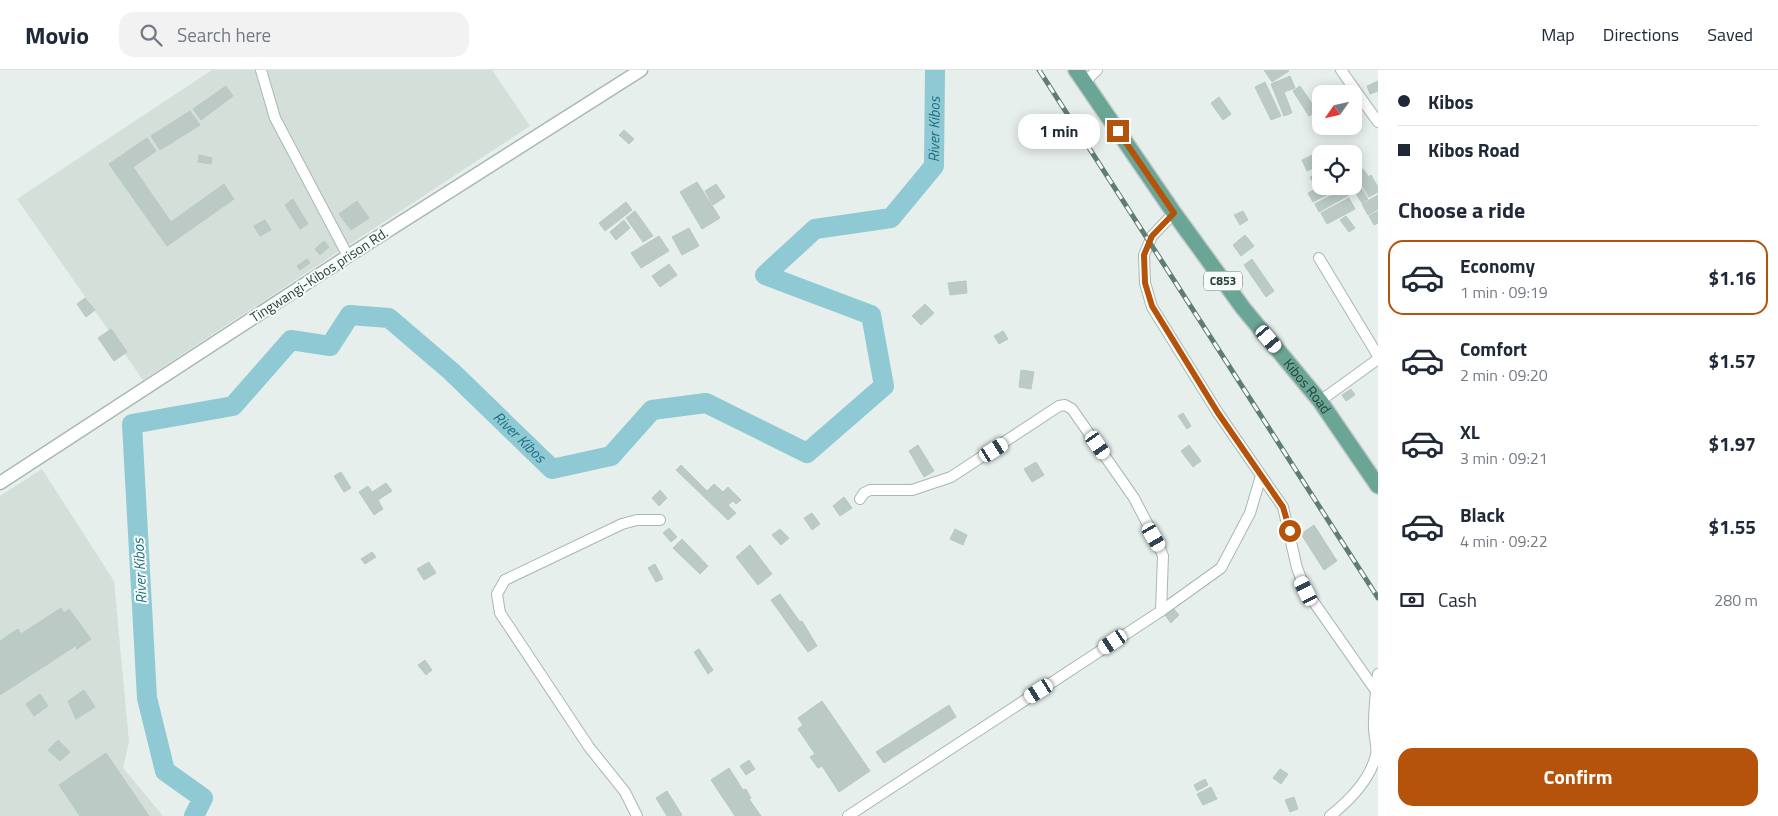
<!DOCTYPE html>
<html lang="en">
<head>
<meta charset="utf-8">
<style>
	:root { --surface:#fff; --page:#f2f2f3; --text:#1f2937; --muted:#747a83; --line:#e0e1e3; --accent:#b45309 }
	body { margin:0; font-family:"Titillium Web",sans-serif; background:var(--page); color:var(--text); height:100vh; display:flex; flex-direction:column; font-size:19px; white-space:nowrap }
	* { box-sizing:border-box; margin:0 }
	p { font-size:16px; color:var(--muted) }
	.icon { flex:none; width:28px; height:28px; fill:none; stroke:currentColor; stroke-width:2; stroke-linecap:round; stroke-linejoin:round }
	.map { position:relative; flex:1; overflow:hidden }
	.details { display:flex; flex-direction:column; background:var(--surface); width:400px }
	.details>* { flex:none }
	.banner { display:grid; align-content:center; height:110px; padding:0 20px; background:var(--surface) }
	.needle { width:32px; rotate:236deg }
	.buttons { position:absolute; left:1312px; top:15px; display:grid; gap:10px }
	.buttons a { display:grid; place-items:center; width:50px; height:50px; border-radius:10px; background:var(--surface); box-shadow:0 2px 12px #0003; font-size:25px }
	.end { position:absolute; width:22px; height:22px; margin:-11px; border:6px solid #b45309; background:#fff; box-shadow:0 0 0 2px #fff }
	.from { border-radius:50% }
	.bubble { position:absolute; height:35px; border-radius:15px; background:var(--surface); box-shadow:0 2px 12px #0003; font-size:16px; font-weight:700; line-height:35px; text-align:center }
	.car { position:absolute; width:15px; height:30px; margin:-15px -8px; border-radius:6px; box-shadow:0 0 4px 1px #0007; background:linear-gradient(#fff 24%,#345 0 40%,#fff 0 76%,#345 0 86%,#fff 0) }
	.banner b { display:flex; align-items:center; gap:18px; height:48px; font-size:19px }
	.banner b+b { border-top:1px solid var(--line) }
	.banner i { width:12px; height:12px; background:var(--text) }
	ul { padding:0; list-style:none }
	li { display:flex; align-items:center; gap:15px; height:75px; margin:0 10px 8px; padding:0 10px; border:2px solid transparent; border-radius:15px }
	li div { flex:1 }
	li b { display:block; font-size:19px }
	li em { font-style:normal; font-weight:700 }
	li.active { border-color:var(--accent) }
	li>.icon { width:45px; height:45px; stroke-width:1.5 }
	h2 { padding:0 20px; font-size:22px; line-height:60px }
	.pay { display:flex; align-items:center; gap:12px; height:55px; padding:0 20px; font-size:19px }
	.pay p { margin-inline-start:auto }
	.cta { display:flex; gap:10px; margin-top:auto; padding:10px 20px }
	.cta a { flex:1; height:58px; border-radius:15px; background:var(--accent); color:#fff; font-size:20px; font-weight:700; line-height:58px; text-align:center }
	header { display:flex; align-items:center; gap:30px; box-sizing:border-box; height:70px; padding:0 25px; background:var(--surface); border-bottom:1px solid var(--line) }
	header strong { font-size:24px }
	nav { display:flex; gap:28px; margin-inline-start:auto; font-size:18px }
	.search { width:350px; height:45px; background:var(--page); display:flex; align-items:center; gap:12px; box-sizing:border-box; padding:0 18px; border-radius:15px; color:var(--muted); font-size:19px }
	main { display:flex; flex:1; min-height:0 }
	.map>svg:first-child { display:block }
</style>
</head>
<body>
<header>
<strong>Movio</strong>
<div class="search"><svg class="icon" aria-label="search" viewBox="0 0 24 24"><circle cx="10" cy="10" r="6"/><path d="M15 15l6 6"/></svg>Search here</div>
<nav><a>Map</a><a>Directions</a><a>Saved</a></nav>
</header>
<main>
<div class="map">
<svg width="1378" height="746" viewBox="0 0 1378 746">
	<rect width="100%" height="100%" fill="#e6efeb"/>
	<!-- built -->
	<g fill="#d4dfda">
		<polygon points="212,0 492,0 530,56 143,310 17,129"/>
		<polygon points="42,399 114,511 129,672 123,698 163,746 0,746 0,426"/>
	</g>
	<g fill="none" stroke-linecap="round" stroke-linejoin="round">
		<!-- river -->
		<path stroke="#8ec9d4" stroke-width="20" id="s1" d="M194,746l9,-18 -38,-27 -18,-73 -15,-274 101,-18 58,-66 39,6 20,-31 39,3 63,54 100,97 59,-13 41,-46 54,-7 101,50 77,-67 -13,-71 -106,-40 50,-46 76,-11 43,-52 1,-96"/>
	</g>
	<!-- building -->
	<g fill="#bbcac4" stroke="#b8c9c2">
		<polygon points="1264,0 1288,0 1289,1 1272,12"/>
		<polygon points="1290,6 1295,18 1284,22 1292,43 1284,46 1271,14"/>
		<polygon points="1378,11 1378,21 1370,24 1367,16"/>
		<polygon points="1265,12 1281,46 1271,50 1255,17"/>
		<polygon points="226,16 233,26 201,50 193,39"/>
		<polygon points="1300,16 1317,41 1309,46 1293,21"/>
		<polygon points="1219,27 1231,44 1223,50 1211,33"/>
		<polygon points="190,41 200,55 160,80 151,66"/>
		<polygon points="624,60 634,69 629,74 619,65"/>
		<polygon points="147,68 156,81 133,97 171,152 224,114 234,129 167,176 109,94"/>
		<polygon points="1323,80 1324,84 1321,84 1321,94 1307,101 1302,90"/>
		<polygon points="199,85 212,88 211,94 198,92"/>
		<polygon points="1363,99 1368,106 1358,112 1368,129 1362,133 1351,116 1354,116 1354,105"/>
		<polygon points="1321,101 1321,114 1316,117 1310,107"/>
		<polygon points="1371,105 1378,117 1378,122 1369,127 1360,112"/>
		<polygon points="697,112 720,148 702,159 680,122"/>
		<polygon points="716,114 725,127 713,135 705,121"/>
		<polygon points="1321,116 1343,116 1313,132 1308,123"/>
		<polygon points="1345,118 1349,125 1319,142 1315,134"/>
		<polygon points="1378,125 1378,139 1368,145 1362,134"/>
		<polygon points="1349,128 1355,139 1327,154 1321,143"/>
		<polygon points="293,129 308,154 300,159 285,135"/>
		<polygon points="357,131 369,148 351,160 339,144"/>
		<polygon points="626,132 632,140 605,161 599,153"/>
		<polygon points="635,141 653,166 643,172 626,148"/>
		<polygon points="1243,141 1248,150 1240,155 1234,145"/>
		<polygon points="1378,141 1378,153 1374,155 1369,146"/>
		<polygon points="1346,146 1355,158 1349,162 1340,150"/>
		<polygon points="265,150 271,160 260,166 254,156"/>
		<polygon points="624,150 630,158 616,170 610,162"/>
		<polygon points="689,158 699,176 682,185 672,167"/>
		<polygon points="1245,165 1254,176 1241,186 1233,175"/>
		<polygon points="659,166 669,181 641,198 631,183"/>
		<polygon points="324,171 329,177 320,185 315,179"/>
		<polygon points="307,189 310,193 300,200 297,196"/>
		<polygon points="1252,189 1274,221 1266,227 1244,195"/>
		<polygon points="669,194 677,205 660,217 652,206"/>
		<polygon points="966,211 967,223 950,225 948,213"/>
		<polygon points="85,228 95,240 86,247 77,234"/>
		<polygon points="925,234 934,243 921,255 912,246"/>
		<polygon points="111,259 127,282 114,291 98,268"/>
		<polygon points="1003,261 1008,269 999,274 994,266"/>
		<polygon points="1021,300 1034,302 1031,319 1019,317"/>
		<polygon points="1351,319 1355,325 1346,331 1342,325"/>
		<polygon points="1183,343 1191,356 1187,359 1178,346"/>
		<polygon points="918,375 934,401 924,407 909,381"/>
		<polygon points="1189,375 1201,391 1193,397 1181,381"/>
		<polygon points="1036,392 1044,405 1032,412 1024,399"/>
		<polygon points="681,395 707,421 714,414 723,422 728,417 741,430 736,434 733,431 728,435 736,443 728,450 676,400"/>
		<polygon points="341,402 351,418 344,422 334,406"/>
		<polygon points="386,413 392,421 378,430 383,439 374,445 359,422 368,416 372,422"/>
		<polygon points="660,420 667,428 659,436 652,428"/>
		<polygon points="844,427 852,438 840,446 833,436"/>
		<polygon points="812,443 820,454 812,460 804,448"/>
		<polygon points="1314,455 1337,491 1324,500 1301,464"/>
		<polygon points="669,458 677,467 671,472 663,463"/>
		<polygon points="780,459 789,468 781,475 772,465"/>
		<polygon points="955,459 967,465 963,475 950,469"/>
		<polygon points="682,469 708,496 700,504 673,478"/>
		<polygon points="750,475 772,504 758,515 736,487"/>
		<polygon points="372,482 376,487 365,494 361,489"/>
		<polygon points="429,492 436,503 424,510 417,499"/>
		<polygon points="655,494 663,509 656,512 648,498"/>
		<polygon points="780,524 800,552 802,551 817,576 808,582 771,530"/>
		<polygon points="61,538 83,571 0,625 0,571 18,559 21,564"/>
		<polygon points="1173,538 1179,545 1171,553 1165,545"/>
		<polygon points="69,539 91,569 77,579 76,577 84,571 64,543"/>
		<polygon points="699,579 713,600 708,604 694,582"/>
		<polygon points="425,590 432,600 426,605 418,595"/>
		<polygon points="84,620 95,637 76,649 68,631"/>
		<polygon points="40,624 48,636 34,646 26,634"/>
		<polygon points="822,631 870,701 839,722 822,696 818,698 810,687 815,684 798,659 803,655 798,648"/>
		<polygon points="949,635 956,647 884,693 876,682"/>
		<polygon points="58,670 70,682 60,691 48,680"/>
		<polygon points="106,683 149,746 80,746 59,715"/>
		<polygon points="749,690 755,699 746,705 740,696"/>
		<polygon points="729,698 743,720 746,719 751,728 749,729 761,746 735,746 711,710"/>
		<polygon points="1280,699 1288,704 1281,714 1273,708"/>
		<polygon points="1205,709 1208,715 1197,721 1194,715"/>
		<polygon points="1211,717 1217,729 1203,735 1197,724"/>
		<polygon points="667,721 682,745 680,746 667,746 656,728"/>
		<polygon points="1294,727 1298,739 1290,742 1285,730"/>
	</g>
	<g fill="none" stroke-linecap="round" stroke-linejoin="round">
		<!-- minor casing -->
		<g stroke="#a8b8b2" stroke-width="12">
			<g id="minor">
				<polyline points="261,0 275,48 348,186"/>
				<polyline points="1341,0 1378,52"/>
				<polyline points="1085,12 1097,0"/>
				<polyline points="1174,143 1152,166 1144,185 1145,213 1152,237 1218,343 1283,437 1297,498 1306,521 1376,621"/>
				<polyline points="1319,188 1378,286"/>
				<polyline points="1320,331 1378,289"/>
				<polyline points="860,429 864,423 870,420 912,420 951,407 1059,336 1065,335 1072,339 1134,428 1159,476 1163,486 1161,541"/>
				<polyline points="637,746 625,722 589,677 500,543 497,524 505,510 622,454 637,450 660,450"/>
				<polyline points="848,746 1161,541 1221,498 1250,443 1261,406"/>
				<path d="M1330,746c19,-15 40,-36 46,-61 2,-10 -3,-20 -2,-31 0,-17 2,-33 4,-50"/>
			</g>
		</g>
		<!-- tertiary casing -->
		<g stroke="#a8b8b2" stroke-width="15">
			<polyline id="tertiary" points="0,413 348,186 641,0"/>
		</g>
		<!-- primary casing -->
		<g stroke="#c2cac8" stroke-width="18">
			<g id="primary">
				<path id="s2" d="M1076,0l98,143 69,95 77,93 58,85"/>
			</g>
		</g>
		<!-- minor -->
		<use href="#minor" stroke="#fff" stroke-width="10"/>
		<!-- tertiary -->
		<use href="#tertiary" stroke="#fff" stroke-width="12"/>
		<!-- primary -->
		<use href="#primary" stroke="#6aa596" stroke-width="15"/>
		<!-- rail casing -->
		<g stroke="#5f7d75" stroke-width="5">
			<polyline id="rail" points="1039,0 1378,528"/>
		</g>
		<!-- rail -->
		<use href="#rail" stroke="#f7fbf9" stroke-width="3" stroke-dasharray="9" stroke-linecap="butt"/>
	</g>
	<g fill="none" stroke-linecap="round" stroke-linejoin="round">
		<!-- route -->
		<polyline stroke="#b45309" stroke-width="6" points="1118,61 1174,143 1152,166 1144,185 1145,213 1152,236 1218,343 1283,437 1290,461"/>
	</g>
	<g text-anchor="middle" stroke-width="4" stroke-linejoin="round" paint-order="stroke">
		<!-- shield labels -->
		<rect fill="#f7fbf9" stroke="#637a73" stroke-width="1" x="1204" y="201.5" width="38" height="19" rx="4"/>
		<g font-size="12" font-weight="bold" fill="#24423a">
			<text x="1223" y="215">C853</text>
		</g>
		<!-- street labels -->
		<g font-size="14" fill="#24423a" stroke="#f7fbf9">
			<text transform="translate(319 205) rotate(-33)" y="5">Tingwangi-Kibos prison Rd.</text>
			<text dy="5" stroke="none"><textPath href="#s2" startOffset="392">Kibos Road</textPath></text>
		</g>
		<!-- water labels -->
		<g font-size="15" font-style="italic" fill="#1c6f80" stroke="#f7fbf9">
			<text dy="5" stroke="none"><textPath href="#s1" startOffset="1770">River Kibos</textPath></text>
			<text dy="5" stroke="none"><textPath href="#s1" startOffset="899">River Kibos</textPath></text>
			<text transform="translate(140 501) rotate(-93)" y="5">River Kibos</text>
		</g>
	</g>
</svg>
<div class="buttons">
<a><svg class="needle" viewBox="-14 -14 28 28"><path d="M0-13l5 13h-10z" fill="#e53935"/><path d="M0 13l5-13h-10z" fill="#747a83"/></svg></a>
<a><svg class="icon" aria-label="locate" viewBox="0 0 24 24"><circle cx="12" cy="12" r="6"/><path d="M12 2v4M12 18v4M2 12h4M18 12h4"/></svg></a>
</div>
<i class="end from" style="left:1290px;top:461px"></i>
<i class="end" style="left:1118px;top:61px"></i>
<div class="bubble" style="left:1018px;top:44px;width:82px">1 min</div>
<i class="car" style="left:1269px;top:269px;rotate:140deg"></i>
<i class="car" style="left:1098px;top:375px;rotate:145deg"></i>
<i class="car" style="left:994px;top:380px;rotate:58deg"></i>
<i class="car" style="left:1154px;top:467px;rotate:150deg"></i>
<i class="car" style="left:1306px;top:521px;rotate:333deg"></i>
<i class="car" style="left:1113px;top:572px;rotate:236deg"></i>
<i class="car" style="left:1039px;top:621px;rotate:237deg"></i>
</div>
<section class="details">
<div class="banner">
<b><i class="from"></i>Kibos</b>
<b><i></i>Kibos Road</b>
</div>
<h2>Choose a ride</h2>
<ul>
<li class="active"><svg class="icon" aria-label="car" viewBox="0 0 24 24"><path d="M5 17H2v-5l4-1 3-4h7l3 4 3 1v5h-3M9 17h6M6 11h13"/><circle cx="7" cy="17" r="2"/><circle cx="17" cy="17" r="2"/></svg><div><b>Economy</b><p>1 min · 09:19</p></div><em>$1.16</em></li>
<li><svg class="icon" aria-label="car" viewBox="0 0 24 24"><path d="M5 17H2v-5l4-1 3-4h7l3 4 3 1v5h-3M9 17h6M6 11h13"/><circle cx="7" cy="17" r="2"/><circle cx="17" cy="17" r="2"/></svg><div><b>Comfort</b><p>2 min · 09:20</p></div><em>$1.57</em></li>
<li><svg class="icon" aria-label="car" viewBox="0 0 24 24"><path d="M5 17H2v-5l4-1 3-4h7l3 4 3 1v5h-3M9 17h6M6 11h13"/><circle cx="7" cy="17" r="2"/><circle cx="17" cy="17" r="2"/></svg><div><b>XL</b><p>3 min · 09:21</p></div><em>$1.97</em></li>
<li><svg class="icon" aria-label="car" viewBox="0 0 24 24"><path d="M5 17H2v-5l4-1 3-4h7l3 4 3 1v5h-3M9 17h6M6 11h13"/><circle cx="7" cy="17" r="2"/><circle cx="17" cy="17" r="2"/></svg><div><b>Black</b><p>4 min · 09:22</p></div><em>$1.55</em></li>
</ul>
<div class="pay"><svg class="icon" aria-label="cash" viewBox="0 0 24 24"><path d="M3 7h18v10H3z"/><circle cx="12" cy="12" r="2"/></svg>Cash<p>280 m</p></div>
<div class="cta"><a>Confirm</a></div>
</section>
</main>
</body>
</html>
